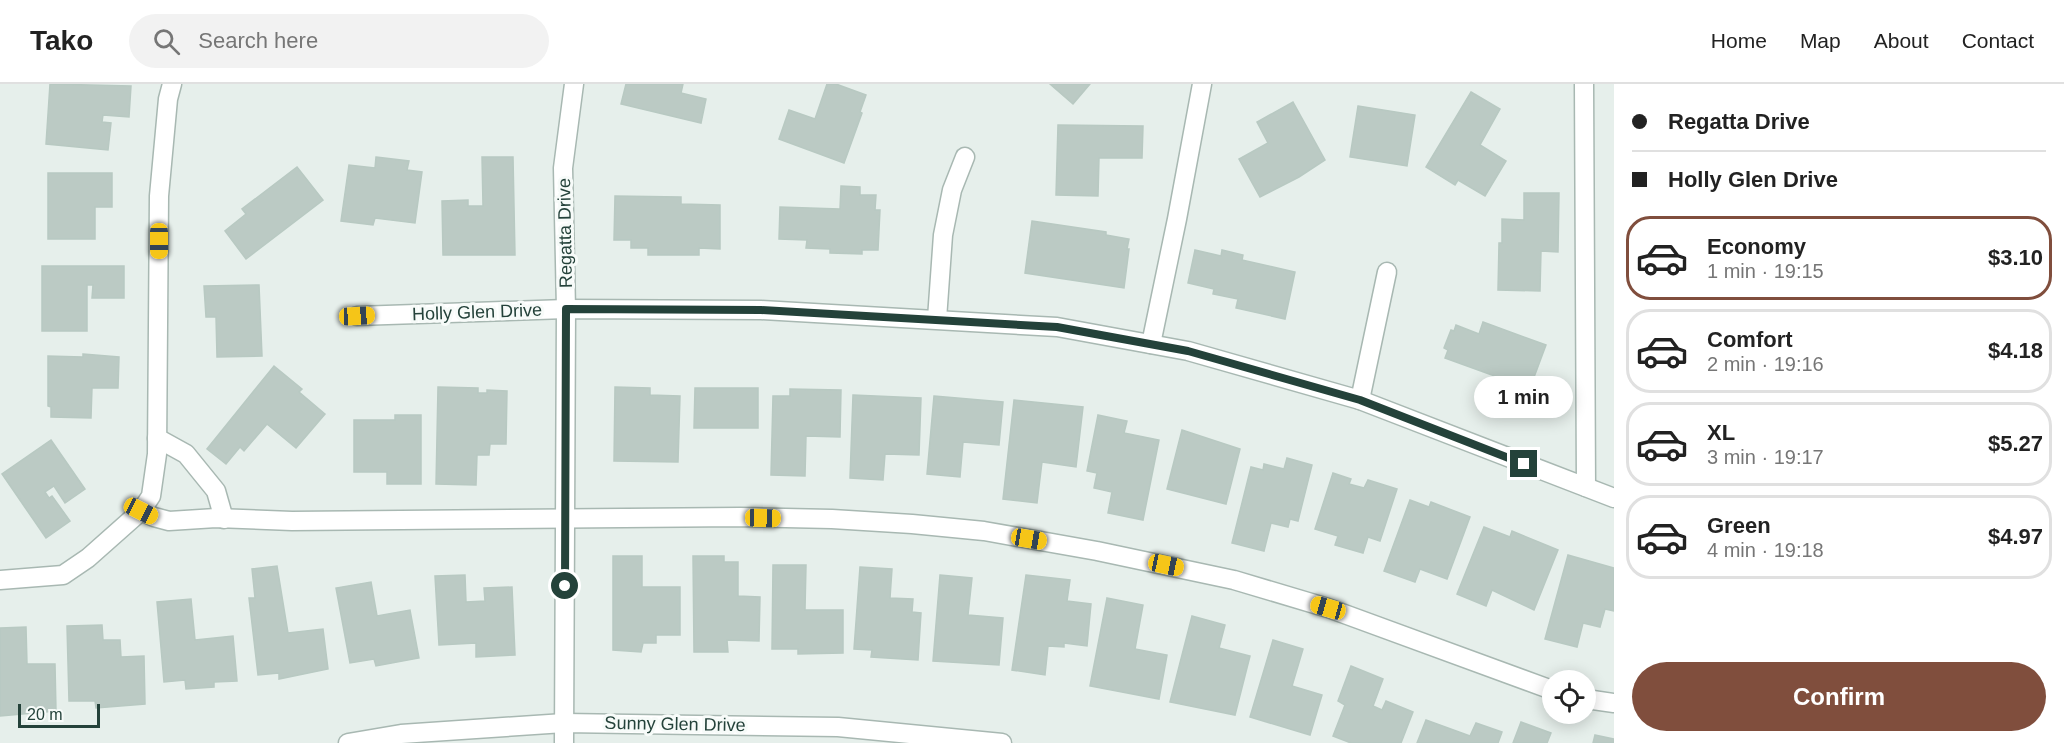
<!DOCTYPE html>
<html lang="en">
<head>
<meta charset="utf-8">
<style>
	:root { --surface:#fff; --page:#f2f2f2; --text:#222; --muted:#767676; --line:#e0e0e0; --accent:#804e3d }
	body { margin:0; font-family:Arial,sans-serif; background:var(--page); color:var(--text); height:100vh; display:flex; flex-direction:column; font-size:22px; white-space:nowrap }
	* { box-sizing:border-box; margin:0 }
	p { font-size:20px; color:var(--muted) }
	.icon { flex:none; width:33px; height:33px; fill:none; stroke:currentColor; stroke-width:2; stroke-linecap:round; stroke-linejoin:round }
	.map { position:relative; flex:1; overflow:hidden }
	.drawer { display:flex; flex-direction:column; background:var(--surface); width:450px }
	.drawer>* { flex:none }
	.hud { display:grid; align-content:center; height:132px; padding:0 18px; background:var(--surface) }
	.fabs { position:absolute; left:1542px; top:586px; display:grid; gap:12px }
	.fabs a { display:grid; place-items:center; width:54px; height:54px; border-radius:50%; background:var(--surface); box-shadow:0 3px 15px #0003; font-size:30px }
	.scale { position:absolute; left:18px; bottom:15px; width:82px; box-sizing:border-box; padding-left:6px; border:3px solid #24423a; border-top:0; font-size:16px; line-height:21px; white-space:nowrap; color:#24423a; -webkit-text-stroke:4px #f7fbf9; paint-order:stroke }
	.end { position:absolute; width:27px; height:27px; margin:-14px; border:8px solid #24423a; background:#fff; box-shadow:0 0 0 3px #fff }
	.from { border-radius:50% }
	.bubble { position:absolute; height:42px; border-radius:21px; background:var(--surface); box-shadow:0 3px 15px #0003; font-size:20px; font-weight:700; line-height:42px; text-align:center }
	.car { position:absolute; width:18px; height:36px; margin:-18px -9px; border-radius:8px; box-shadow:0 0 4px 2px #0007; background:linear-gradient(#f5c518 24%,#345 0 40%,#f5c518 0 76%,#345 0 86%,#f5c518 0) }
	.hud b { display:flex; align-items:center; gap:21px; height:57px; font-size:22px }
	.hud b+b { border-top:2px solid var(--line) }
	.hud i { width:15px; height:15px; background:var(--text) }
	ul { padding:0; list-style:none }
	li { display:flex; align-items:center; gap:18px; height:84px; margin:0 12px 9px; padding:0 6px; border:3px solid var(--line); border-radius:24px }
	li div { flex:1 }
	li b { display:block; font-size:22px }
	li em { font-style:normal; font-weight:700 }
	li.current { border-color:var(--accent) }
	li>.icon { width:54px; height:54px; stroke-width:1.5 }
	.button { display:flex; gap:12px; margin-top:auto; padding:12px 18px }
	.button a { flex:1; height:69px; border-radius:36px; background:var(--accent); color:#fff; font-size:24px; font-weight:700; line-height:69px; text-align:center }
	header { display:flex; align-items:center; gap:36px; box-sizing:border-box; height:84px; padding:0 30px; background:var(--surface); border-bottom:2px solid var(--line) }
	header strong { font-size:28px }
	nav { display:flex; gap:33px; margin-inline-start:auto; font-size:21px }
	.search { width:420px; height:54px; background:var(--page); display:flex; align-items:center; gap:15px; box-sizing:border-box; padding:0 21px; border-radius:33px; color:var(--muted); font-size:22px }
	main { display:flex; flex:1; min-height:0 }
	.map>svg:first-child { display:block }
</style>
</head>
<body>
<header>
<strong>Tako</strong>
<div class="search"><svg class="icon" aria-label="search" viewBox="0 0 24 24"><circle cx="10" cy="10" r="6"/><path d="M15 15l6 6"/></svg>Search here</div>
<nav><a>Home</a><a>Map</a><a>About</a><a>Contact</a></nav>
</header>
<main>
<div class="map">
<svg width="1614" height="659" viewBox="0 0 1614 659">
	<rect width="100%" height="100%" fill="#e6efeb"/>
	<!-- building -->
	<g fill="#bbcac4" stroke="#b8c9c2" stroke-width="1.5">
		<polygon points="50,0 131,2 129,33 103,31 102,38 111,39 108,66 46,60"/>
		<polygon points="626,0 683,0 681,9 706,15 701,39 621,20"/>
		<polygon points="827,0 836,0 866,11 860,28 862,29 844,79 779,55 789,26 815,35"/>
		<polygon points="1050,0 1090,0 1073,20"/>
		<polygon points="1471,8 1500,25 1480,61 1506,77 1485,112 1458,96 1455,101 1426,83"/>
		<polygon points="1293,18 1325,76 1299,93 1260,113 1239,75 1268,59 1257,38"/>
		<polygon points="1358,22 1415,31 1407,82 1350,73"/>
		<polygon points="1058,41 1143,42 1142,74 1099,74 1098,112 1056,111"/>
		<polygon points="376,73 409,77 407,86 422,88 415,139 375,134 373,141 341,137 349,81 375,84"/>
		<polygon points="482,73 513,73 515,171 443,171 442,117 468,116 468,122 483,122"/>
		<polygon points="297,83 323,116 246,175 225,147 246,130 242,125"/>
		<polygon points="48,89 112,89 112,123 95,123 95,155 48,155"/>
		<polygon points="841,102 860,103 860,111 876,111 875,126 880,126 878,166 862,166 862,170 830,169 830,165 806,164 807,156 779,155 780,123 840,125"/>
		<polygon points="1524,109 1559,109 1558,168 1541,167 1540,207 1498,206 1499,159 1502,159 1502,135 1524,136"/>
		<polygon points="615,112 681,113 681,120 720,121 720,165 699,164 699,171 648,171 648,164 631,164 631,156 614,156"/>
		<polygon points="1032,137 1106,148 1106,151 1129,155 1127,165 1129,165 1124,204 1025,189"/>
		<polygon points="1195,166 1221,172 1222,166 1243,171 1242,176 1295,188 1285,235 1236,224 1238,215 1213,210 1214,205 1188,199"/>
		<polygon points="42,182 124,182 124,214 92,214 93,201 87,201 87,247 42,247"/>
		<polygon points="259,201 262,272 217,273 216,233 206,233 204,202"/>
		<polygon points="1483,238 1546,261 1527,312 1500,302 1503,295 1445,274 1448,266 1444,264 1451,246 1454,247 1456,241 1479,250"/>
		<polygon points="83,270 119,273 118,304 92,304 91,334 51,333 51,323 48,322 48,272 83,273"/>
		<polygon points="274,282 302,305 299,308 325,330 296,364 267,340 244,367 240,363 226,380 207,365"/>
		<polygon points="438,303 478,304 478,309 487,309 487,306 507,307 506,360 490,360 489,371 477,371 476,401 436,400"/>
		<polygon points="615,303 650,304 650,311 680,312 678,378 614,377"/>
		<polygon points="695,304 758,304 758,344 694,344"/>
		<polygon points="790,305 841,306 840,353 806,352 805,392 771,391 773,312 790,312"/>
		<polygon points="853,311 921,314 919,371 885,370 883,396 850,394"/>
		<polygon points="934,312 1003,318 999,361 963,358 960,393 927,390"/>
		<polygon points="1014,316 1083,323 1076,383 1042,378 1037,419 1003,415"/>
		<polygon points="395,331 421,331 421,400 387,400 387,388 354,388 354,336 395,336"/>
		<polygon points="1098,331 1127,337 1124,349 1159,356 1143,436 1108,429 1112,408 1094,404 1097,389 1087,387"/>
		<polygon points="1182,346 1240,365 1226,420 1167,405"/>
		<polygon points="51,356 85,405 65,419 54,402 45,408 49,414 52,412 70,437 46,454 2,390"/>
		<polygon points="1287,374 1312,381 1298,437 1290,435 1288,443 1271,439 1264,467 1232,459 1251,383 1263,386 1264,380 1284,385"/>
		<polygon points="1333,389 1351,395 1349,400 1364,404 1368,396 1397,405 1380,457 1368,453 1363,469 1335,461 1338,452 1315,445"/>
		<polygon points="1410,416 1429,423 1431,418 1470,433 1447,495 1420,485 1415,498 1384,487"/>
		<polygon points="1484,443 1510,453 1512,447 1558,466 1534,526 1492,506 1486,522 1457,510"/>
		<polygon points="1568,471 1614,484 1614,527 1605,525 1600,543 1583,539 1577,563 1545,555"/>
		<polygon points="613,472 642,472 642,503 680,503 680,551 656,551 656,559 643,559 641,568 613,566"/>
		<polygon points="693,472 724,472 724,478 738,478 738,512 760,513 759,557 727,556 728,568 694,568"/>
		<polygon points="773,481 806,481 805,526 843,526 843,569 798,570 798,565 772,565"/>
		<polygon points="277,482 288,549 323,545 328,585 279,595 279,589 258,591 249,514 255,514 252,485"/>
		<polygon points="860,483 892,485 890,514 913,515 912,528 921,529 918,576 871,573 872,566 854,565"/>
		<polygon points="465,491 466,518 485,517 484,504 512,503 515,571 476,573 476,559 439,561 435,492"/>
		<polygon points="940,491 972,494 968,531 1003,534 999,581 933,577"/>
		<polygon points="1026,491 1070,496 1067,517 1091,520 1087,562 1064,559 1064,563 1048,562 1045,591 1012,586"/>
		<polygon points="371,498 377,532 410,526 419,574 376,582 374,575 350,579 336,504"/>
		<polygon points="1107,514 1143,521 1135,565 1167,571 1159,615 1090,602"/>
		<polygon points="191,515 195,556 233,552 237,597 214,598 214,603 186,605 185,596 164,598 157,518"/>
		<polygon points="1192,532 1225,541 1219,564 1250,572 1235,631 1170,618"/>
		<polygon points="102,541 103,556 120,556 121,573 144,572 145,620 96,624 95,617 69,617 67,542"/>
		<polygon points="26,543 27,580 55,580 56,627 0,632 0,544"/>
		<polygon points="1273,556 1303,565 1292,602 1322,611 1310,651 1250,633"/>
		<polygon points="1351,582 1383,595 1373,622 1382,626 1386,617 1413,628 1401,659 1351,659 1333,652 1345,621 1338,617"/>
		<polygon points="1426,636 1470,652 1476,639 1502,648 1498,659 1417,659"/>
		<polygon points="1521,638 1551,649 1547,659 1513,659"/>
		<polygon points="1595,651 1614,655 1614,659 1593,659"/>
	</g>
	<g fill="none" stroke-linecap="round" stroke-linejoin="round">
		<!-- minor casing -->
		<g stroke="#a8b8b2" stroke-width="21">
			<g id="minor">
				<polyline points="1584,0 1586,403"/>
				<polyline points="357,232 566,225 761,226 1057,243 1188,267 1360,316 1614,414"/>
				<polyline points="937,235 943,151 952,106 965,73"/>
				<polyline points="1151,260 1177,135 1202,0"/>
				<polyline points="1360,316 1387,188"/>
				<polyline points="157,354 186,370 216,407 224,435"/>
				<polyline points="141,427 154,433 169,437 216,434 292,437 740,433 832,435 912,440 984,447 1097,467 1234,496 1328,524 1552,606"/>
				<polyline points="0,496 63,491 88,474 141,427 151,412 157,370 159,112 168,15 172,0"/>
				<polyline points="1586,615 1614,619"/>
				<polyline points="348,659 401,650 564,639 838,643 1002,659"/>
				<polyline points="564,659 566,225 563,84 574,0"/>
			</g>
		</g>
		<!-- minor -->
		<use href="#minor" stroke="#fff" stroke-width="18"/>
	</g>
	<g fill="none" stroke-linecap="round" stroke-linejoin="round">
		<!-- route -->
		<polyline stroke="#24423a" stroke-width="8" points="565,502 566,225 761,226 1057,243 1188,267 1360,316 1524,380"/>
	</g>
	<g text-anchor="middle" stroke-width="6" stroke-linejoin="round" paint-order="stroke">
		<!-- street labels -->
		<g font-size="18" fill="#24423a" stroke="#f7fbf9">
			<text transform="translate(565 149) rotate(-91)" y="6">Regatta Drive</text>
			<text transform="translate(477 228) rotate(-2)" y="6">Holly Glen Drive</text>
			<text transform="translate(675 640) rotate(1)" y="6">Sunny Glen Drive</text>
		</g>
	</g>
</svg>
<div class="fabs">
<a><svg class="icon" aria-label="locate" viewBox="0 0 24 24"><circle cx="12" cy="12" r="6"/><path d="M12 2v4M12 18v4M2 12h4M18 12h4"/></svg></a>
</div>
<div class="scale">20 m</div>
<i class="end from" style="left:565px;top:502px"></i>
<i class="end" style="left:1524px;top:380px"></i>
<div class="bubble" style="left:1474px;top:292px;width:99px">1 min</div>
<i class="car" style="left:159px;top:157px;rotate:180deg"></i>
<i class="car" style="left:357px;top:232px;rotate:87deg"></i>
<i class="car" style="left:141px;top:427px;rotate:117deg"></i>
<i class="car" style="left:763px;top:434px;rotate:91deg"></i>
<i class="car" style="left:1029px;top:455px;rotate:100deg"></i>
<i class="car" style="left:1166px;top:481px;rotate:102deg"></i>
<i class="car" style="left:1328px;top:524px;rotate:286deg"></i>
</div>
<section class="drawer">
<div class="hud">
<b><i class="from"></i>Regatta Drive</b>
<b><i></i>Holly Glen Drive</b>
</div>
<ul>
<li class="current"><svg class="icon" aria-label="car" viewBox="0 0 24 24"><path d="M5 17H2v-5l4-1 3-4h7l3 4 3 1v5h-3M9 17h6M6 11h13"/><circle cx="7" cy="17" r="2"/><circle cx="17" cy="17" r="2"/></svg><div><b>Economy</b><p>1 min · 19:15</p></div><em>$3.10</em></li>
<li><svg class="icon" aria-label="car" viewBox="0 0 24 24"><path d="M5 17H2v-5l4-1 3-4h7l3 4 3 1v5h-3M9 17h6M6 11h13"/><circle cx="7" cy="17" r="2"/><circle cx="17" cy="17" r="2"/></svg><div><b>Comfort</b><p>2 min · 19:16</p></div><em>$4.18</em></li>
<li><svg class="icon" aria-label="car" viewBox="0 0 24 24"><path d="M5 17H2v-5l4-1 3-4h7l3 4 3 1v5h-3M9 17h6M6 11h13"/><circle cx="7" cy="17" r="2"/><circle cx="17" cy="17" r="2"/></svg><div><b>XL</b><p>3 min · 19:17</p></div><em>$5.27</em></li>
<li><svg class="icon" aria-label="car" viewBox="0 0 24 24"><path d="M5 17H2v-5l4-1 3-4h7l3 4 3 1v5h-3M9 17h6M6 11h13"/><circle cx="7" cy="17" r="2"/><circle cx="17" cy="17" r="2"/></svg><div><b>Green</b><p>4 min · 19:18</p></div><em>$4.97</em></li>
</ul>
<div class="button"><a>Confirm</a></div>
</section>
</main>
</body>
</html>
